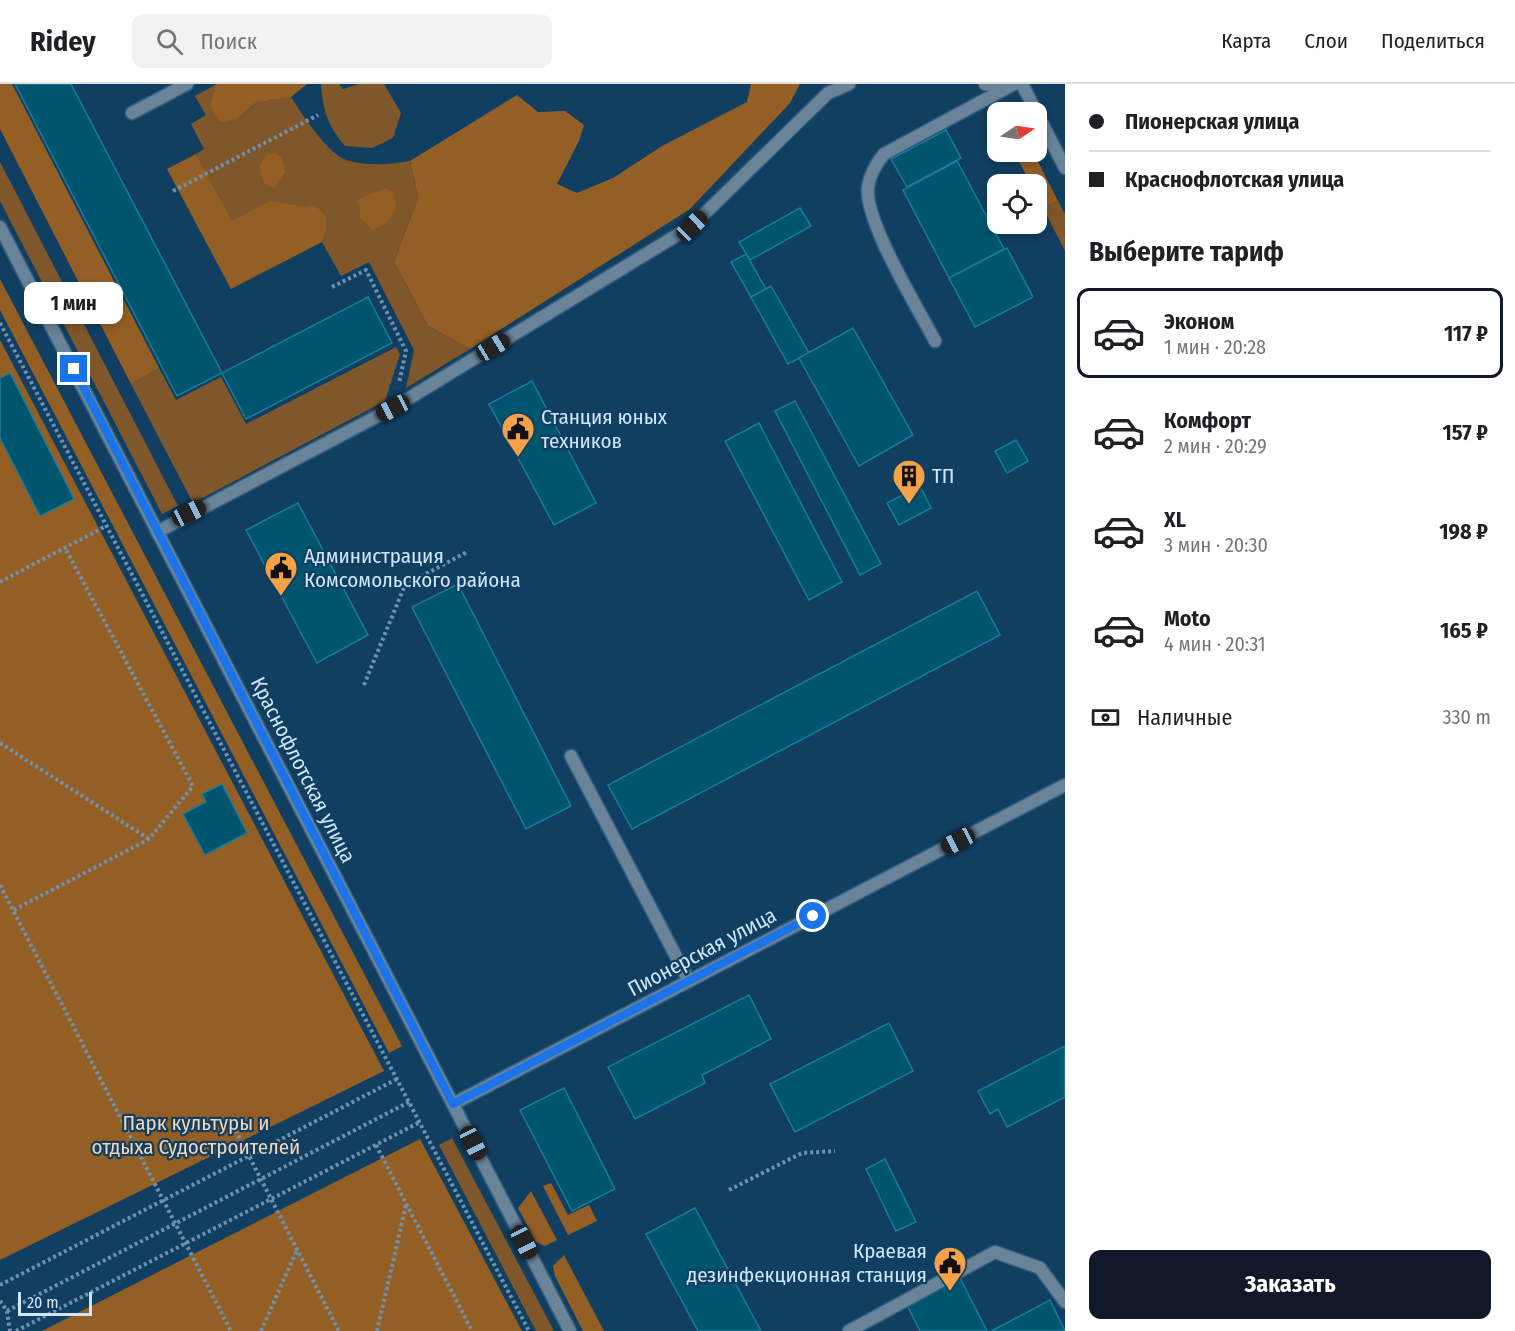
<!DOCTYPE html>
<html lang="ru">
<head>
<meta charset="utf-8">
<style>
	:root { --surface:#fff; --page:#f2f2f2; --text:#202124; --muted:#757577; --line:#e0e0e0; --accent:#111827 }
	body { margin:0; font-family:"Fira Sans Condensed",sans-serif; background:var(--page); color:var(--text); height:100vh; display:flex; flex-direction:column; font-size:22px; white-space:nowrap }
	* { box-sizing:border-box; margin:0 }
	p { font-size:20px; color:var(--muted) }
	.icon { flex:none; width:33px; height:33px; fill:none; stroke:currentColor; stroke-width:2; stroke-linecap:round; stroke-linejoin:round }
	.map { position:relative; flex:1; overflow:hidden }
	.drawer { display:flex; flex-direction:column; background:var(--surface); width:450px }
	.drawer>* { flex:none }
	.guide { display:grid; align-content:center; height:132px; padding:0 24px; background:var(--surface) }
	.needle { width:39px; rotate:77deg }
	.tools { position:absolute; left:987px; top:18px; display:grid; gap:12px }
	.tools a { display:grid; place-items:center; width:60px; height:60px; border-radius:12px; background:var(--surface); box-shadow:0 3px 9px #0003; font-size:30px }
	.scale { position:absolute; left:18px; bottom:15px; width:74px; box-sizing:border-box; padding-left:6px; border:3px solid #cfe6fb; border-top:0; font-size:16px; line-height:21px; white-space:nowrap; color:#cfe6fb; -webkit-text-stroke:4px #113f61; paint-order:stroke }
	.end { position:absolute; width:27px; height:27px; margin:-14px; border:8px solid #1a73e8; background:#fff; box-shadow:0 0 0 3px #fff }
	.from { border-radius:50% }
	.bubble { position:absolute; height:42px; border-radius:12px; background:var(--surface); box-shadow:0 3px 9px #0003; font-size:20px; font-weight:700; line-height:42px; text-align:center }
	.car { position:absolute; width:18px; height:36px; margin:-18px -9px; border-radius:8px; box-shadow:0 0 4px 2px #0007; background:linear-gradient(#222 24%,#8ab4d8 0 40%,#222 0 76%,#8ab4d8 0 86%,#222 0) }
	.guide b { display:flex; align-items:center; gap:21px; height:57px; font-size:22px }
	.guide b+b { border-top:2px solid var(--line) }
	.guide i { width:15px; height:15px; background:var(--text) }
	ul { padding:0; list-style:none }
	li { display:flex; align-items:center; gap:18px; height:90px; margin:0 12px 9px; padding:0 12px; border:3px solid transparent; border-radius:12px }
	li div { flex:1 }
	li b { display:block; font-size:22px }
	li em { font-style:normal; font-weight:700 }
	li.current { border-color:var(--accent) }
	li>.icon { width:54px; height:54px; stroke-width:1.5 }
	h2 { padding:0 24px; font-size:27px; line-height:72px }
	.pay { display:flex; align-items:center; gap:15px; height:66px; padding:0 24px; font-size:22px }
	.pay p { margin-inline-start:auto }
	.button { display:flex; gap:12px; margin-top:auto; padding:12px 24px }
	.button a { flex:1; height:69px; border-radius:12px; background:var(--accent); color:#fff; font-size:24px; font-weight:700; line-height:69px; text-align:center }
	header { display:flex; align-items:center; gap:36px; box-sizing:border-box; height:84px; padding:0 30px; background:var(--surface); border-bottom:2px solid var(--line) }
	header strong { font-size:28px }
	nav { display:flex; gap:33px; margin-inline-start:auto; font-size:21px }
	.search { width:420px; height:54px; background:var(--page); display:flex; align-items:center; gap:15px; box-sizing:border-box; padding:0 21px; border-radius:12px; color:var(--muted); font-size:22px }
	main { display:flex; flex:1; min-height:0 }
	.map>svg:first-child { display:block }
</style>
</head>
<body>
<header>
<strong>Ridey</strong>
<div class="search"><svg class="icon" aria-label="search" viewBox="0 0 24 24"><circle cx="10" cy="10" r="6"/><path d="M15 15l6 6"/></svg>Поиск</div>
<nav><a>Карта</a><a>Слои</a><a>Поделиться</a></nav>
</header>
<main>
<div class="map">
<svg width="1065" height="1247" viewBox="0 0 1065 1247">
	<rect width="100%" height="100%" fill="#113f61"/>
	<!-- green -->
	<g fill="#80572b">
		<path d="M321,0h18l4,5 16,-5h25l17,29 -8,25 -21,10 -27,-2c-17,-21 -22,-34 -24,-62z"/>
		<path d="M215,1l-5,20 28,14 17,-16 36,-6c10,16 37,57 55,63 20,6 43,5 64,1l8,37 -24,64 34,64 42,23 -64,39 8,-38 -45,-88 -28,14 -19,-34 4,-11 -15,-26 -9,1 -32,-4 -38,20 -36,-68 8,-5 -13,-25 15,-9 -11,-19z"/>
		<polygon points="0,78 178,422 162,430 0,117"/>
		<polygon points="1058,117 1065,130 1065,167 1043,124"/>
		<polygon points="396,263 400,270 385,317 193,419 131,300 159,284 176,316 221,293 246,340"/>
		<polygon points="452,1054 554,1247 536,1247 439,1061"/>
	</g>
	<!-- forest -->
	<g fill="#945f24" fill-rule="evenodd">
		<polygon points="0,0 12,0 159,284 131,300 0,45"/>
		<polygon points="217,0 307,0 291,13 255,19 238,35 220,38 210,21 215,1"/>
		<polygon points="751,0 800,0 790,19 690,125 470,265 428,242 394,178 418,114 410,77 517,11 538,28 565,27 584,41 579,57 557,100 577,109 613,94 662,62 747,18"/>
		<polygon points="1014,68 1033,68 1058,117 1043,124 1037,111 1036,100 1031,100"/>
		<polygon points="275,69 281,73 285,88 274,105 263,98 260,81 266,71"/>
		<polygon points="196,70 232,137 270,117 302,122 311,121 319,125 326,133 326,147 322,158 231,205 167,85"/>
		<polygon points="386,104 394,109 396,126 385,140 373,146 360,134 360,124 356,117 363,113"/>
		<polygon points="0,195 402,962 389,969 0,226"/>
		<path d="M0,256l384,731 -384,189v-822l40,78 34,-18 -64,-125 -10,5zM222,700l25,49 -42,22 -22,-41 23,-12 -4,-8z"/>
		<polygon points="420,1055 522,1247 42,1247"/>
		<polygon points="551,1099 568,1131 589,1121 597,1137 568,1151 543,1102"/>
		<polygon points="531,1107 557,1156 545,1162 536,1158 518,1124"/>
		<polygon points="564,1171 604,1247 583,1247 555,1192 553,1182"/>
	</g>
	<!-- building -->
	<g fill="#00556e" stroke="#1a7b9a" stroke-width="1.5">
		<polygon points="15,0 71,0 222,289 177,312"/>
		<polygon points="946,46 961,74 907,103 891,75"/>
		<polygon points="957,77 1004,165 949,194 903,106"/>
		<polygon points="800,124 811,142 750,176 739,158"/>
		<polygon points="1007,164 1033,213 975,243 949,194"/>
		<polygon points="746,170 766,205 751,213 731,178"/>
		<polygon points="771,202 809,269 788,280 751,213"/>
		<polygon points="368,213 392,259 246,335 222,289"/>
		<polygon points="853,244 913,351 859,382 799,274"/>
		<polygon points="10,289 74,415 40,432 0,354 0,294"/>
		<polygon points="532,297 596,419 554,441 489,320"/>
		<polygon points="795,317 881,480 860,491 775,327"/>
		<polygon points="759,339 842,498 809,516 725,357"/>
		<polygon points="1016,356 1028,377 1007,389 995,367"/>
		<polygon points="920,402 931,424 899,441 887,419"/>
		<polygon points="298,419 368,551 317,579 246,446"/>
		<polygon points="458,500 571,722 526,745 412,523"/>
		<polygon points="977,507 1000,551 632,745 608,701"/>
		<polygon points="222,700 247,749 205,771 183,730 206,718 202,710"/>
		<polygon points="749,911 771,955 702,991 705,999 635,1035 608,983"/>
		<polygon points="889,939 913,987 795,1048 770,1000"/>
		<polygon points="1065,962 1065,1013 1007,1043 998,1025 990,1030 978,1007"/>
		<polygon points="564,1004 615,1105 572,1127 520,1026"/>
		<polygon points="885,1075 916,1138 896,1147 866,1085"/>
		<polygon points="695,1124 753,1232 761,1247 698,1247 646,1150"/>
		<polygon points="960,1194 987,1247 920,1247 907,1221"/>
		<polygon points="1050,1216 1065,1247 991,1247 1003,1241"/>
	</g>
	<g fill="none" stroke-linecap="round" stroke-linejoin="round">
		<!-- service casing -->
		<g stroke="#335d7d" stroke-width="15">
			<g id="service">
				<polyline points="985,0 1007,3"/>
				<path d="M935,257c-17,-33 -71,-120 -67,-154 2,-13 7,-22 16,-33l130,-70"/>
				<polyline points="157,448 393,324 692,142 828,9 849,0"/>
				<polyline points="571,672 689,897"/>
				<polyline points="849,1247 995,1168 1040,1184 1065,1218"/>
			</g>
		</g>
		<!-- minor casing -->
		<g stroke="#335d7d" stroke-width="15">
			<g id="minor">
				<polyline points="132,29 187,0"/>
				<polyline points="453,1020 1065,701"/>
			</g>
		</g>
		<!-- tertiary casing -->
		<g stroke="#335d7d" stroke-width="15">
			<g id="tertiary">
				<polyline points="1022,0 1065,84"/>
				<polyline points="0,143 570,1247"/>
			</g>
		</g>
		<!-- path -->
		<g stroke="#6f91ad" stroke-width="4" stroke-dasharray="3 3" stroke-linecap="butt">
			<polyline points="173,107 318,31"/>
			<polyline points="332,203 366,186 406,267 399,299"/>
			<polyline points="0,239 529,1247"/>
			<polyline points="0,498 106,442"/>
			<polyline points="364,601 405,501 467,468"/>
			<polyline points="0,659 149,755"/>
			<polyline points="0,801 231,1247"/>
			<polyline points="14,826 149,755 193,702 65,464"/>
			<polyline points="233,1041 339,1247"/>
			<polyline points="376,1061 472,1247"/>
			<polyline points="729,1106 802,1069 835,1067"/>
			<polyline points="0,1201 397,995"/>
			<polyline points="0,1217 7,1227 10,1247"/>
			<polyline points="7,1227 409,1018"/>
			<polyline points="16,1247 420,1038"/>
			<polyline points="261,1247 297,1166"/>
			<polyline points="377,1247 406,1121"/>
		</g>
		<!-- service -->
		<use href="#service" stroke="#698399" stroke-width="12"/>
		<!-- minor -->
		<use href="#minor" stroke="#698399" stroke-width="12"/>
		<!-- tertiary -->
		<use href="#tertiary" stroke="#698399" stroke-width="12"/>
	</g>
	<g fill="none" stroke-linecap="round" stroke-linejoin="round">
		<!-- route -->
		<polyline stroke="#1a73e8" stroke-width="8" points="74,285 453,1020 813,832"/>
	</g>
	<!-- icons -->
	<defs>
		<g id="civic-pin" transform="scale(1.725)"><path d="M0 17L-7.5 6A9.5 9.5 0 1 1 7.5 6Z" fill="#f5a246" stroke="#113f61"/><path d="M-.6-6.5H3V-4.5H.6V-3L4-1V1h2V6H-6V1h2V-1L-.6-3ZM-1.2 2.5V6h2.4V2.5Z" fill="#111"/></g>
		<g id="building-pin" transform="scale(1.725)"><path d="M0 17L-7.5 6A9.5 9.5 0 1 1 7.5 6Z" fill="#f5a246" stroke="#113f61"/><path d="M-4-6H4V6H1V3H-1V6H-4ZM-2.5-4.3h1.7v1.8h-1.7ZM.8-4.3h1.7v1.8H.8ZM-2.5-1h1.7V.8h-1.7ZM.8-1h1.7V.8H.8Z" fill="#111"/></g>
	</defs>
	<g fill-rule="evenodd">
		<use href="#civic-pin" x="518" y="345"/>
		<use href="#building-pin" x="909" y="392"/>
		<use href="#civic-pin" x="281" y="484"/>
		<use href="#civic-pin" x="950" y="1179"/>
	</g>
	<g text-anchor="middle" stroke-width="4.5" stroke-linejoin="round" paint-order="stroke">
		<!-- poi labels -->
		<g font-size="21" fill="#cfe6fb" stroke="#113f61" text-anchor="start">
			<text x="541" y="340">Станция юных<tspan x="541" dy="24">техников</tspan></text>
			<text x="932" y="399">ТП</text>
			<text x="304" y="479">Администрация<tspan x="304" dy="24">Комсомольского района</tspan></text>
			<text x="927" y="1174" text-anchor="end">Краевая<tspan x="927" dy="24">дезинфекционная станция</tspan></text>
		</g>
		<!-- street labels -->
		<g font-size="21" fill="#cfe6fb" stroke="#113f61">
			<text transform="translate(303 686) rotate(63)" y="7">Краснофлотская улица</text>
			<text transform="translate(702 868) rotate(-28)" y="7">Пионерская улица</text>
		</g>
		<!-- park labels -->
		<g font-size="21" fill="#f4d5b7" stroke="#113f61">
			<text x="196" y="1046">Парк культуры и<tspan x="196" dy="24">отдыха Судостроителей</tspan></text>
		</g>
	</g>
</svg>
<div class="tools">
<a><svg class="needle" viewBox="-14 -14 28 28"><path d="M0-13l5 13h-10z" fill="#e53935"/><path d="M0 13l5-13h-10z" fill="#757577"/></svg></a>
<a><svg class="icon" aria-label="locate" viewBox="0 0 24 24"><circle cx="12" cy="12" r="6"/><path d="M12 2v4M12 18v4M2 12h4M18 12h4"/></svg></a>
</div>
<div class="scale">20 m</div>
<i class="end from" style="left:813px;top:832px"></i>
<i class="end" style="left:74px;top:285px"></i>
<div class="bubble" style="left:24px;top:198px;width:99px">1 мин</div>
<i class="car" style="left:692px;top:142px;rotate:46deg"></i>
<i class="car" style="left:493px;top:263px;rotate:59deg"></i>
<i class="car" style="left:393px;top:324px;rotate:242deg"></i>
<i class="car" style="left:189px;top:429px;rotate:63deg"></i>
<i class="car" style="left:958px;top:757px;rotate:242deg"></i>
<i class="car" style="left:473px;top:1059px;rotate:153deg"></i>
<i class="car" style="left:524px;top:1158px;rotate:153deg"></i>
</div>
<section class="drawer">
<div class="guide">
<b><i class="from"></i>Пионерская улица</b>
<b><i></i>Краснофлотская улица</b>
</div>
<h2>Выберите тариф</h2>
<ul>
<li class="current"><svg class="icon" aria-label="car" viewBox="0 0 24 24"><path d="M5 17H2v-5l4-1 3-4h7l3 4 3 1v5h-3M9 17h6M6 11h13"/><circle cx="7" cy="17" r="2"/><circle cx="17" cy="17" r="2"/></svg><div><b>Эконом</b><p>1 мин · 20:28</p></div><em>117 ₽</em></li>
<li><svg class="icon" aria-label="car" viewBox="0 0 24 24"><path d="M5 17H2v-5l4-1 3-4h7l3 4 3 1v5h-3M9 17h6M6 11h13"/><circle cx="7" cy="17" r="2"/><circle cx="17" cy="17" r="2"/></svg><div><b>Комфорт</b><p>2 мин · 20:29</p></div><em>157 ₽</em></li>
<li><svg class="icon" aria-label="car" viewBox="0 0 24 24"><path d="M5 17H2v-5l4-1 3-4h7l3 4 3 1v5h-3M9 17h6M6 11h13"/><circle cx="7" cy="17" r="2"/><circle cx="17" cy="17" r="2"/></svg><div><b>XL</b><p>3 мин · 20:30</p></div><em>198 ₽</em></li>
<li><svg class="icon" aria-label="car" viewBox="0 0 24 24"><path d="M5 17H2v-5l4-1 3-4h7l3 4 3 1v5h-3M9 17h6M6 11h13"/><circle cx="7" cy="17" r="2"/><circle cx="17" cy="17" r="2"/></svg><div><b>Moto</b><p>4 мин · 20:31</p></div><em>165 ₽</em></li>
</ul>
<div class="pay"><svg class="icon" aria-label="cash" viewBox="0 0 24 24"><path d="M3 7h18v10H3z"/><circle cx="12" cy="12" r="2"/></svg>Наличные<p>330 m</p></div>
<div class="button"><a>Заказать</a></div>
</section>
</main>
</body>
</html>
